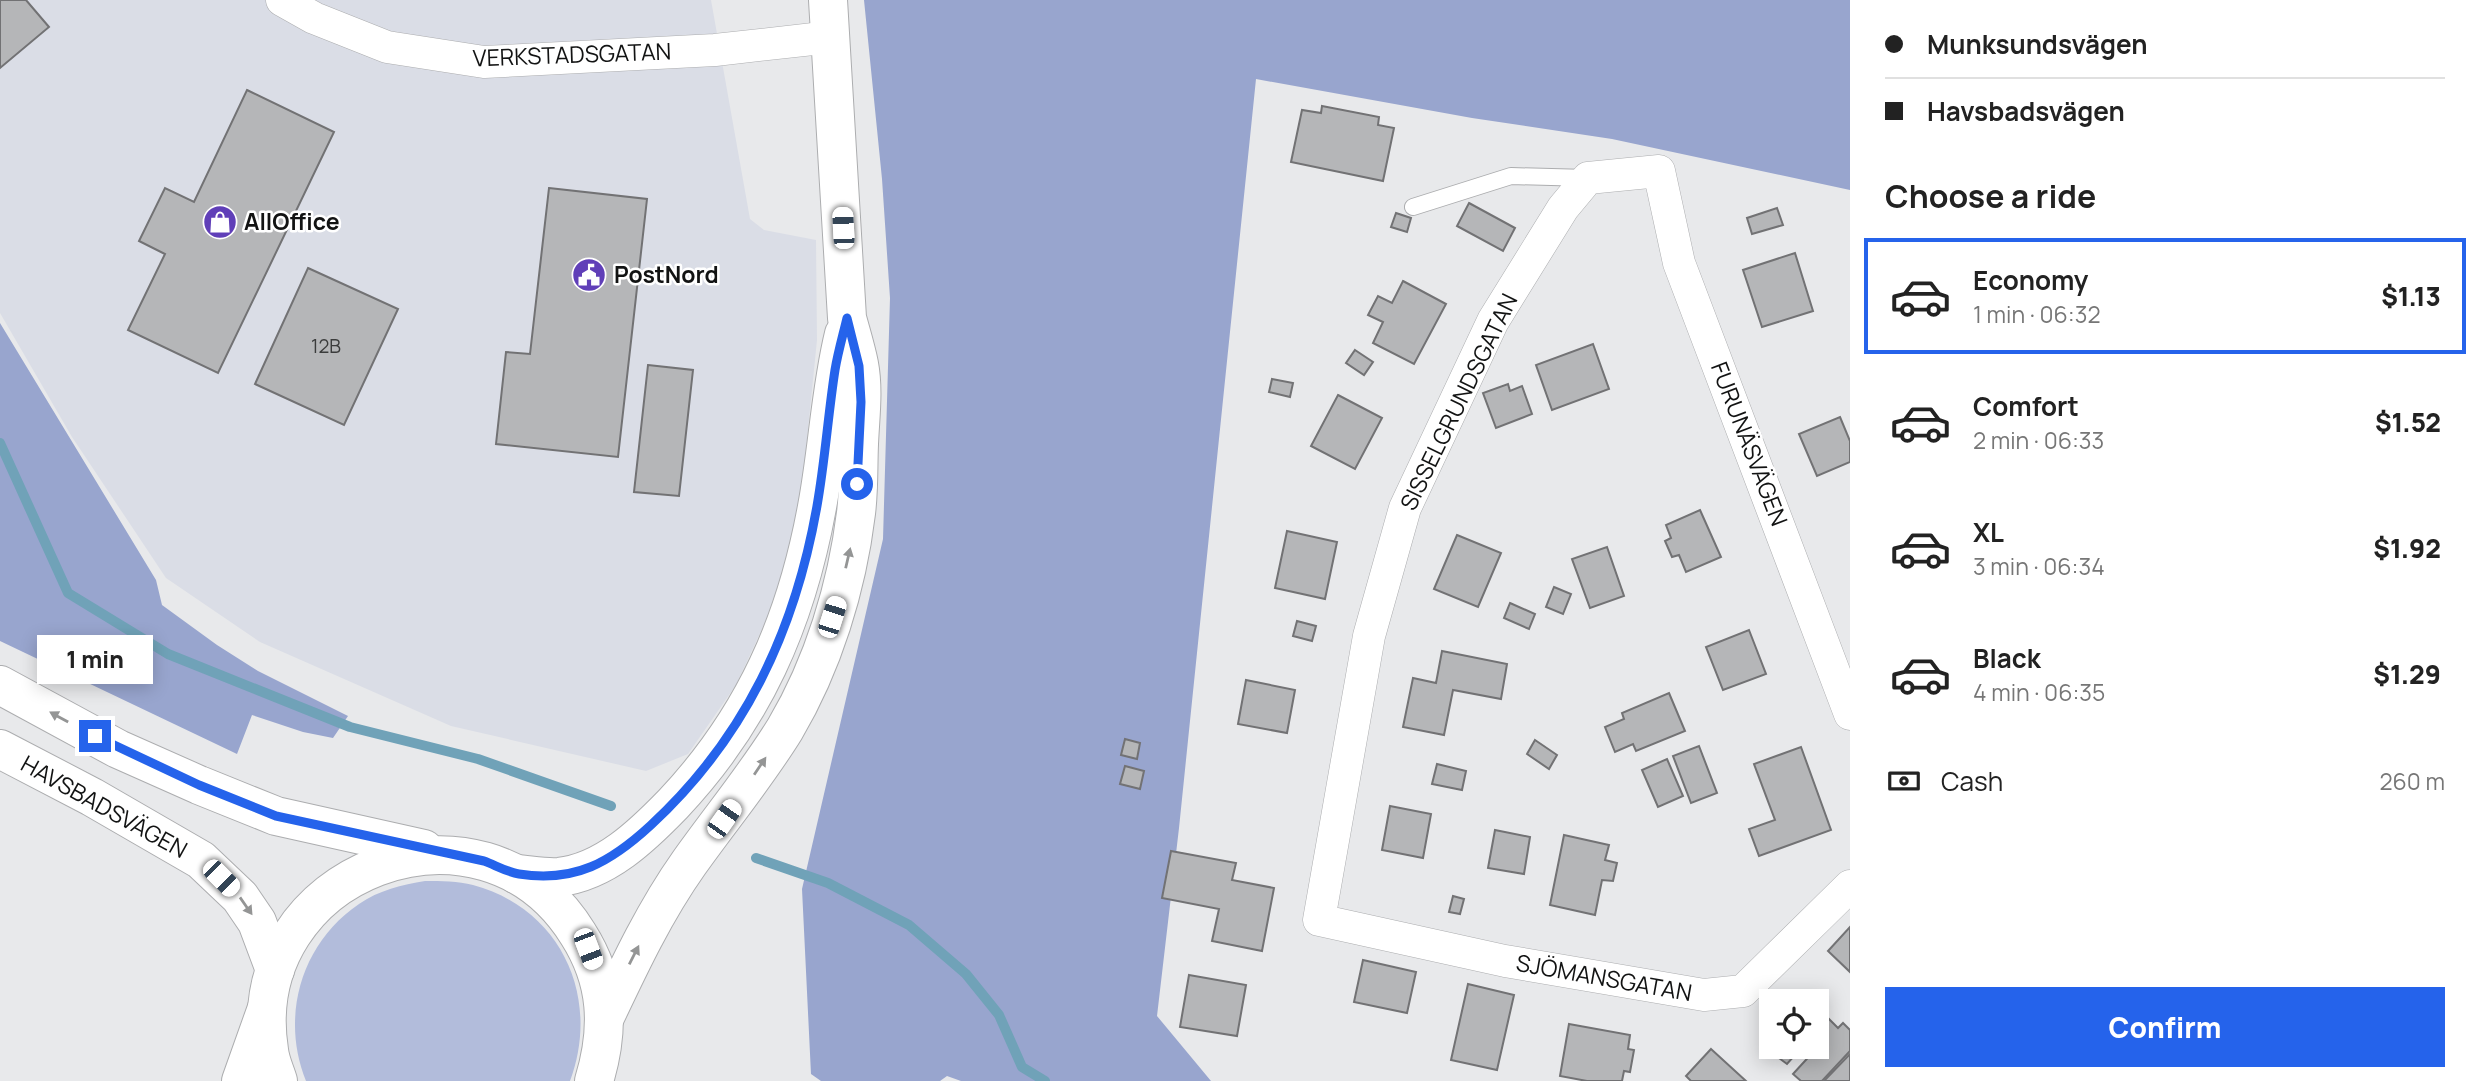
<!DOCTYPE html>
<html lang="en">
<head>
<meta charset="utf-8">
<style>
	:root { --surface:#fff; --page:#f2f2f2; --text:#222; --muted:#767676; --line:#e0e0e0; --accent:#2563eb }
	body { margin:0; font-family:Manrope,sans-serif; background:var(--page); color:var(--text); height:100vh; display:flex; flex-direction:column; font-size:26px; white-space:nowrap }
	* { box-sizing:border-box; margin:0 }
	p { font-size:23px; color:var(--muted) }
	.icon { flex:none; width:38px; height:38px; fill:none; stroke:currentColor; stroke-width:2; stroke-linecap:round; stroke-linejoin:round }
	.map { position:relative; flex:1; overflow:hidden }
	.sheet { display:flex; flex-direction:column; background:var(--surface); width:630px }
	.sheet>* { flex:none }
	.guide { display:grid; align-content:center; height:154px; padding:0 35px; background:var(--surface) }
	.buttons { position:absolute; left:1759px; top:989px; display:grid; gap:14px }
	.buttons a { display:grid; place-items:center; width:70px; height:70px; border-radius:0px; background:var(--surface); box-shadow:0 4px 18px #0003; font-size:35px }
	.end { position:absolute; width:32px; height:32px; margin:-16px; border:9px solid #2563eb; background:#fff; box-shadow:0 0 0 4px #fff }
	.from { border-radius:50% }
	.bubble { position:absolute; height:49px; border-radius:0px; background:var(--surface); box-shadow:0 4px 18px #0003; font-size:23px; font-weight:800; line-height:49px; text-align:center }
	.car { position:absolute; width:21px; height:42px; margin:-21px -10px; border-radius:9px; box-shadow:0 0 5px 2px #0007; background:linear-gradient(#fff 24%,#345 0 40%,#fff 0 76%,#345 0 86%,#fff 0) }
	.guide b { display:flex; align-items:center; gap:24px; height:66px; font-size:26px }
	.guide b+b { border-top:2px solid var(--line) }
	.guide i { width:18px; height:18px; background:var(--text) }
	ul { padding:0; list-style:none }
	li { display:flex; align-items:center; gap:21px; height:116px; margin:0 14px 10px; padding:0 21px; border:4px solid transparent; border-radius:0px }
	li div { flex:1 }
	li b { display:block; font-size:26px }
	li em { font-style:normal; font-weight:800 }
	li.current { border-color:var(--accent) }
	li>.icon { width:63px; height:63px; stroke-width:1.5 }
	h2 { padding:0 35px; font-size:32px; line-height:84px }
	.pay { display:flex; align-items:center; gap:18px; height:77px; padding:0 35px; font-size:26px }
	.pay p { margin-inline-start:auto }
	.button { display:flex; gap:14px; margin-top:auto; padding:14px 35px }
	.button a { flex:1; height:80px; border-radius:0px; background:var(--accent); color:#fff; font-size:28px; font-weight:800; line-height:80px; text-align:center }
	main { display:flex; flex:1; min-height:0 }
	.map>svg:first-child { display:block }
</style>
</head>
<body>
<main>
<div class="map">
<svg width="1850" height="1081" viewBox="0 0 1850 1081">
	<rect width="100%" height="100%" fill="#e8e9eb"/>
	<!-- built -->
	<polygon fill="#dadde6" points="0,0 711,0 750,219 764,230 816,240 817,340 795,558 736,685 688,754 646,771 451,726 260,642 166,578 72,437 0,313"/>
	<!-- green -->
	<path fill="#b2bcdb" d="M425,881c16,0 33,0 48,4 89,24 128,113 97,196h-264c-26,-64 -5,-138 53,-177 20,-14 43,-19 66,-23z"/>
	<!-- forest -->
	<g fill="#98a5ce">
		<polygon points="864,0 1850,0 1850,190 1612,139 1472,118 1256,79 1179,828 1157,1016 1211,1081 961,1081 947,1076 940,1081 821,1081 811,1074 802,889 883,539 890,298 882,179"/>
		<polygon points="0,323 156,580 162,605 217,645 258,671 348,716 333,738 303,732 252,715 237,754 0,641"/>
	</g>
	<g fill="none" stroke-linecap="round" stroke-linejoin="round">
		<!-- stream -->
		<g stroke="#70a2b8" stroke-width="10">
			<polyline points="0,443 68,593 168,654 350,727 478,759 611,806"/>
			<polyline points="756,858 828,883 909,925 966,974 999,1015 1022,1067 1045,1081"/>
		</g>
	</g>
	<!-- building -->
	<g fill="#b5b6b8" stroke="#727274" stroke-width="2">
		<polygon points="0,0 26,0 49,27 0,68"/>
		<polygon points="247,90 334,132 218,373 128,330 165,254 139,241 165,188 194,202"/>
		<polygon points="1322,106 1379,117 1378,125 1394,128 1383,181 1291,162 1302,110 1321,113"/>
		<polygon points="549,188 647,199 618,457 496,444 506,352 530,354"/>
		<polygon points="1469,203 1515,228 1503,251 1457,226"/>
		<polygon points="1777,208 1783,225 1752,234 1747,218"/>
		<polygon points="1396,213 1411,218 1407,232 1391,227"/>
		<polygon points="1795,253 1813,311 1762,327 1743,270"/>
		<polygon points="308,268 398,309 344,425 255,384"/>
		<polygon points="1403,281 1446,304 1414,364 1373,343 1383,322 1368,315 1378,296 1392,303"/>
		<polygon points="1593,344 1609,389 1552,410 1536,365"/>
		<polygon points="1355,350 1373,362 1364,375 1346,363"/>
		<polygon points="648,365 693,370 679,496 634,492"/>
		<polygon points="1272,379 1293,383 1290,397 1269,392"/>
		<polygon points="1508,384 1510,391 1522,386 1532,414 1496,428 1483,393"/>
		<polygon points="1338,395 1382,418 1355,469 1311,446"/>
		<polygon points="1840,417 1850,441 1850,462 1817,476 1799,434"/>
		<polygon points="1700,510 1721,557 1686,572 1679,555 1672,557 1665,541 1671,538 1666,525"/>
		<polygon points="1287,531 1337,542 1325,599 1275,588"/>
		<polygon points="1457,535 1501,553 1478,607 1434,589"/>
		<polygon points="1607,547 1624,596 1590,608 1572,559"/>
		<polygon points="1554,587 1571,594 1563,614 1546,607"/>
		<polygon points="1510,603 1535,614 1529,629 1504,618"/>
		<polygon points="1297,621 1316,626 1312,641 1293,636"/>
		<polygon points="1749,630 1766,674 1723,690 1706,647"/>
		<polygon points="1442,651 1507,664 1501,699 1453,690 1444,735 1403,727 1413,678 1436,683"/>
		<polygon points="1246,680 1295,690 1287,733 1238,724"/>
		<polygon points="1669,693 1685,731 1636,751 1633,744 1615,752 1605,727 1624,719 1622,713"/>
		<polygon points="1125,739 1140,743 1137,759 1121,755"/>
		<polygon points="1535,740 1557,755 1549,769 1527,754"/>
		<polygon points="1699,746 1717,793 1691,803 1673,756"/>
		<polygon points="1801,747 1831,830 1759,856 1749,829 1775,820 1754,764"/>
		<polygon points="1667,759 1683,796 1658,807 1642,770"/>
		<polygon points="1437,764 1466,771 1462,790 1432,784"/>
		<polygon points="1125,766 1144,771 1140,789 1120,784"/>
		<polygon points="1390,806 1431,814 1423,858 1382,850"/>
		<polygon points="1495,830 1530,837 1524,874 1488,868"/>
		<polygon points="1564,835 1609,845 1605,860 1617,863 1613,881 1602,880 1595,915 1550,905"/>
		<polygon points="1171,851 1236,863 1232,880 1274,888 1262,951 1212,941 1219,909 1162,898"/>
		<polygon points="1453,896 1464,899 1460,914 1449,912"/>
		<polygon points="1850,927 1850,972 1828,951"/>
		<polygon points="1363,960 1416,972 1407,1013 1354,1002"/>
		<polygon points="1189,975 1246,985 1237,1036 1180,1027"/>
		<polygon points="1468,984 1514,995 1497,1070 1451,1060"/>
		<polygon points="1827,1017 1838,1028 1843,1023 1850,1030 1850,1051 1822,1081 1801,1081 1793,1074 1815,1050 1811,1046 1816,1046 1816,1027"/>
		<polygon points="1569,1024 1630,1035 1628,1049 1634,1050 1630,1072 1624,1071 1622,1081 1587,1081 1560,1076"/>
		<polygon points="1711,1049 1746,1081 1691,1081 1686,1076"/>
		<polygon points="1786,1049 1794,1056 1787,1064 1779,1058"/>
		<polygon points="1850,1054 1850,1081 1824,1081"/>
	</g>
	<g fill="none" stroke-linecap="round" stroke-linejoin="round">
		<!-- service casing -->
		<g stroke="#acadaf" stroke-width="18">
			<polyline id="service" points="1413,207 1511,176 1588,178"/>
		</g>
		<!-- minor casing -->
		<g stroke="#acadaf" stroke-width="33">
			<g id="minor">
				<polyline points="282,0 314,18 387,47 484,62 715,50 831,37"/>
				<polyline points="1850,714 1679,263 1659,171 1588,178 1563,208 1493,321 1405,508 1369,636 1319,920 1505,961 1704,995 1743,991 1850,886"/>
			</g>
		</g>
		<!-- tertiary casing -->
		<g stroke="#acadaf" stroke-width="40">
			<g id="tertiary">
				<path d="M516,874c14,1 29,4 43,3 46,-5 84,-42 114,-73 81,-86 123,-182 144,-297 11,-58 13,-116 27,-173"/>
				<path d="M605,1017c25,-53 50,-106 84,-154 32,-45 67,-87 96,-134 38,-64 62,-142 71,-216 3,-23 2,-46 3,-69 1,-26 5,-54 0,-80 -3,-15 -8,-31 -12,-46l-19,-318"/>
				<polyline points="241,1081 267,1008"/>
			</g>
		</g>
		<!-- secondary casing -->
		<g stroke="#acadaf" stroke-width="40">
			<g id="secondary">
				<polyline points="0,685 118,749 199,785 276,816 424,849"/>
				<polyline points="0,749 92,797 201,860 240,897 257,922 275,970"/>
				<path d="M278,1081c-3,-10 -8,-20 -9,-31 -28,-179 213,-271 309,-116 30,47 32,94 16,147"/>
			</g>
		</g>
		<!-- service -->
		<use href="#service" stroke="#fff" stroke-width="16"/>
		<!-- minor -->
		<use href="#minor" stroke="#fff" stroke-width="32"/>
		<!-- tertiary -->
		<use href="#tertiary" stroke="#fff" stroke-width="38"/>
		<!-- secondary -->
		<use href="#secondary" stroke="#fff" stroke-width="38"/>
	</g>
	<!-- one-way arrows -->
	<defs><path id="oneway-solid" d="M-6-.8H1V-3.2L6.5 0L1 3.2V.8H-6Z" transform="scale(1.75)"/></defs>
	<g fill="#949595">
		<use href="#oneway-solid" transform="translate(848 558) rotate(-77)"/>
		<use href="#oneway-solid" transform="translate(59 717) rotate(-151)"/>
		<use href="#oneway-solid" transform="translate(760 766) rotate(-56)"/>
		<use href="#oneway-solid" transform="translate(246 906) rotate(55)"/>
		<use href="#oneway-solid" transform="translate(634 955) rotate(-63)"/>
	</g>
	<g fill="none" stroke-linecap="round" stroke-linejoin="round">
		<!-- route -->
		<path stroke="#2563eb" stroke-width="9" d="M95,736l104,49 77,31 208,45c11,4 23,11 35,13 56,9 92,-12 132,-49 94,-87 144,-194 166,-319 8,-45 11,-91 18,-136 3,-18 8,-35 12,-52l12,48 2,36 -4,82"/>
	</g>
	<!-- icons -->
	<defs>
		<g id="shop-disc" transform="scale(1.75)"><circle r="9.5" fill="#603fb8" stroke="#fff"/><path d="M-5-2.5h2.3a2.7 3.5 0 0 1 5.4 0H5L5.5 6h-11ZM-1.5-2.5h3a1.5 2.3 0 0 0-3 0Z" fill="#fff"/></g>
		<g id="civic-disc" transform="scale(1.75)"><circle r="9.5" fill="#603fb8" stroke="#fff"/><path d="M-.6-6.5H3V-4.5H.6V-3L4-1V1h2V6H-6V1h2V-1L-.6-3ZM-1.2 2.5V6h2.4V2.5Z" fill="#fff"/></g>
	</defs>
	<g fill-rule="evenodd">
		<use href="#shop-disc" x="220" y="222"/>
		<use href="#civic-disc" x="589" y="275"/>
	</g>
	<g text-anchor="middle" stroke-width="5" stroke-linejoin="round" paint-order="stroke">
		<!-- number labels -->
		<g font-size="19" fill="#3b3c3c">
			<text x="326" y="353">12B</text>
		</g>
		<!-- street labels -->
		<g font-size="23" fill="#121313" stroke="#fff">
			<text transform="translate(572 55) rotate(-2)" y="8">VERKSTADSGATAN</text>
			<text transform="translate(1459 402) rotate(-64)" y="8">SISSELGRUNDSGATAN</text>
			<text transform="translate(1749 444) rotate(69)" y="8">FURUNÄSVÄGEN</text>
			<text transform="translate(104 807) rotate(29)" y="8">HAVSBADSVÄGEN</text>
			<text transform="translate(1604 978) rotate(10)" y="8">SJÖMANSGATAN</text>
		</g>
		<!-- poi labels -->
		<g font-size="23" font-weight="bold" fill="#121313" stroke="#fff" text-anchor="start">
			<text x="244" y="230">AllOffice</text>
			<text x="614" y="283">PostNord</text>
		</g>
	</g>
</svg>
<div class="buttons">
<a><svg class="icon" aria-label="locate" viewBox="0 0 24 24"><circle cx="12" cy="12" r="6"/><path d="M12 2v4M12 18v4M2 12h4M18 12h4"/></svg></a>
</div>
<i class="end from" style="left:857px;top:484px"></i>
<i class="end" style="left:95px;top:736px"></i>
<div class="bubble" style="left:37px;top:635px;width:116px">1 min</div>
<i class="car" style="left:843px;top:228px;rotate:357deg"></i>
<i class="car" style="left:832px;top:617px;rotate:18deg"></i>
<i class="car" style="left:724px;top:819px;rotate:35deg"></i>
<i class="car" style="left:221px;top:878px;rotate:135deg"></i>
<i class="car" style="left:588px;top:949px;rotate:159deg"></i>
</div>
<section class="sheet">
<div class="guide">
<b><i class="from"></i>Munksundsvägen</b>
<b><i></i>Havsbadsvägen</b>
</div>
<h2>Choose a ride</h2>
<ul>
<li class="current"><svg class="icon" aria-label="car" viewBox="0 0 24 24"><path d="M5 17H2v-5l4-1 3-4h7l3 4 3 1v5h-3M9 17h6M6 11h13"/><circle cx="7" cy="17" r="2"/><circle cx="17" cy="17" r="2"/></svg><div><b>Economy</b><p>1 min · 06:32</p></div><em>$1.13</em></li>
<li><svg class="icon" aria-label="car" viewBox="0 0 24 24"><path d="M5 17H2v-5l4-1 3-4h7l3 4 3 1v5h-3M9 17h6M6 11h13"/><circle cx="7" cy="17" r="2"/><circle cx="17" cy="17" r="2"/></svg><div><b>Comfort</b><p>2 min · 06:33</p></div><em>$1.52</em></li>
<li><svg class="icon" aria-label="car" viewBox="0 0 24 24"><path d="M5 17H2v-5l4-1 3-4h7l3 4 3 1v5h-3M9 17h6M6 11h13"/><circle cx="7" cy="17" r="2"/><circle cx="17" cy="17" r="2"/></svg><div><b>XL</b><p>3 min · 06:34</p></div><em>$1.92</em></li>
<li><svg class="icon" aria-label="car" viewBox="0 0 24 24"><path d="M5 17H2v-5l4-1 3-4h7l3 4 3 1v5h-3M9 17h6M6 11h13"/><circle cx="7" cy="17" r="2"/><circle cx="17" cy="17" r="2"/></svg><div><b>Black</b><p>4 min · 06:35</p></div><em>$1.29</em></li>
</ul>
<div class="pay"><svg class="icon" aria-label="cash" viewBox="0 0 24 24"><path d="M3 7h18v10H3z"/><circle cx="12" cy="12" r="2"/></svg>Cash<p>260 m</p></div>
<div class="button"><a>Confirm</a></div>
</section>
</main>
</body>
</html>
